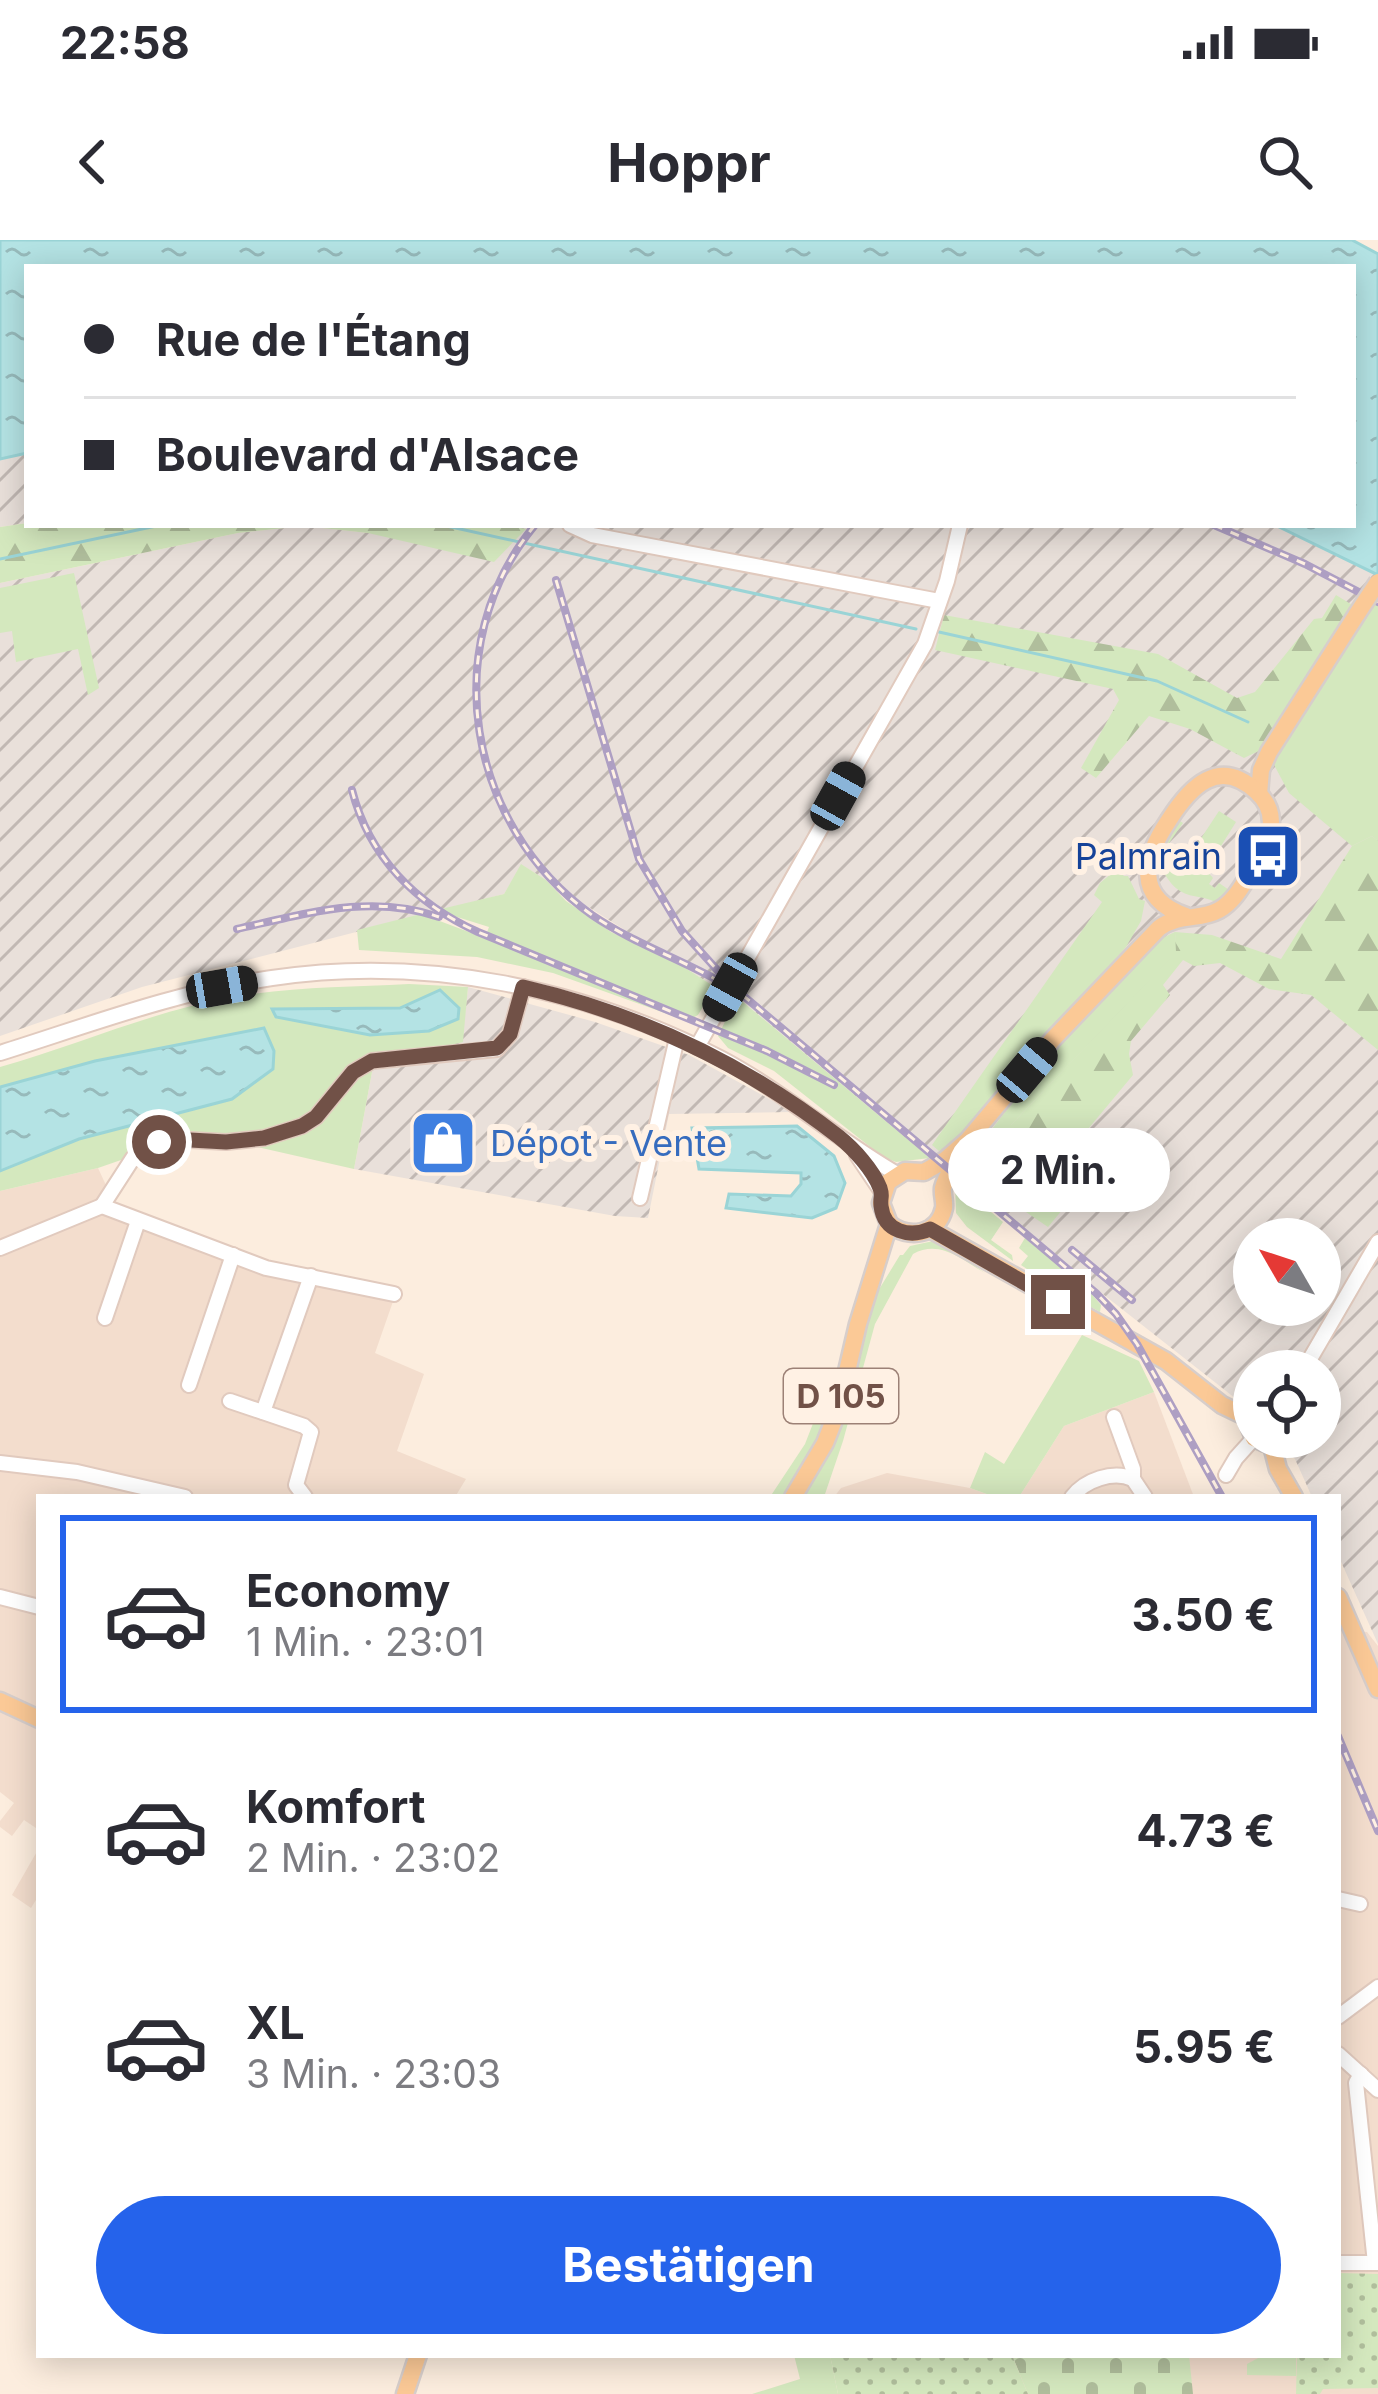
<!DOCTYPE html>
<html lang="de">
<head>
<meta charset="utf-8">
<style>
	:root { --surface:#fff; --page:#f7f7f7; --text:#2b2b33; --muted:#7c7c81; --line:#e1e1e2; --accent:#2563eb }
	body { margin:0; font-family:Inter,sans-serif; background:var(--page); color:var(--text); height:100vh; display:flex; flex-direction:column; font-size:45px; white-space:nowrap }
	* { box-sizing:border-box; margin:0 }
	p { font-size:39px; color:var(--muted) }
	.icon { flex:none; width:66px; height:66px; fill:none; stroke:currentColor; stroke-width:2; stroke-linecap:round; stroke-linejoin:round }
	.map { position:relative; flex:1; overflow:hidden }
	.sheet { position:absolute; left:36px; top:1254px; width:1305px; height:864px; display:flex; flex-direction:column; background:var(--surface); border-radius:0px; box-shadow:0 6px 30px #0003 }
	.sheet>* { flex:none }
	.hud { position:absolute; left:24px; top:24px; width:1332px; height:264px; border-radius:0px; box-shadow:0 6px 30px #0003; display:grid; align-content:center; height:264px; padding:0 60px; background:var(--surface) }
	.needle { width:78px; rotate:309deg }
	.tools { position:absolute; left:1233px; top:978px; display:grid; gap:24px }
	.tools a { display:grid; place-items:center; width:108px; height:108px; border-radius:50%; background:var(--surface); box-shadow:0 6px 30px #0003; font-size:60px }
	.end { position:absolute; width:54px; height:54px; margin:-27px; border:15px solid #715147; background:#fff; box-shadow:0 0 0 6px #fff }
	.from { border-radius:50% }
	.bubble { position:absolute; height:84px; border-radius:42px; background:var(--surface); box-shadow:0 6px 30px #0003; font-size:39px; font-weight:700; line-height:84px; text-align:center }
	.car { position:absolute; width:36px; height:72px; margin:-36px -18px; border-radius:15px; box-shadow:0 0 9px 3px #0007; background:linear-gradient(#222 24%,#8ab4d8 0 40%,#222 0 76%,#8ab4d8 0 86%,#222 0) }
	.hud b { display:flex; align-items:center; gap:42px; height:114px; font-size:45px }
	.hud b+b { border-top:3px solid var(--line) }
	.hud i { width:30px; height:30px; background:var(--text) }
	ul { padding:21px 0 0; list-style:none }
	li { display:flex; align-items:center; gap:36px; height:198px; margin:0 24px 18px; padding:0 36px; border:6px solid transparent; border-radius:0px }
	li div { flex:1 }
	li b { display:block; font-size:45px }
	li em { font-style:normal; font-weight:700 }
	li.current { border-color:var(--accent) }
	li>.icon { width:108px; height:108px; stroke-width:1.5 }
	.button { display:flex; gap:24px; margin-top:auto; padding:24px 60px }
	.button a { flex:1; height:138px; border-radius:72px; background:var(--accent); color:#fff; font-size:48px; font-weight:700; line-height:138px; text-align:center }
	.status { display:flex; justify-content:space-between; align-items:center; height:84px; padding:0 60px; background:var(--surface); direction:ltr }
	.status svg { height:33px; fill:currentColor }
	header { display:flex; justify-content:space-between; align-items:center; height:156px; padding:0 60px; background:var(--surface); font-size:54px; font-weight:700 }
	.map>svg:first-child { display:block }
</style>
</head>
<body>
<div class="status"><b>22:58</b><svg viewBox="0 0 49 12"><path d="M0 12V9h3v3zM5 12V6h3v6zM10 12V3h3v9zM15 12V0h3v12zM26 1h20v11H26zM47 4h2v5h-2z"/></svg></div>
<header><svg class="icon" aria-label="back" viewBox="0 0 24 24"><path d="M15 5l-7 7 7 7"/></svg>Hoppr<svg class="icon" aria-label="search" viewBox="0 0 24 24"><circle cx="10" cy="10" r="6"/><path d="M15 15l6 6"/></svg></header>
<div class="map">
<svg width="1378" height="2154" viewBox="0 0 1378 2154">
	<defs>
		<pattern id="industrial-furrows" width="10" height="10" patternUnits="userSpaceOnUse" patternTransform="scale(3)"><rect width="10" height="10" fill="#e9e0da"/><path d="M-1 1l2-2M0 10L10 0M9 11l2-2" fill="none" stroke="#c1b8b3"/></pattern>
		<pattern id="forest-firs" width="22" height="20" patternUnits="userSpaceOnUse" patternTransform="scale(3)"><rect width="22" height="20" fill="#d4e8be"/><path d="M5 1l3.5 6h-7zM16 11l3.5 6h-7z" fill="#b0be9c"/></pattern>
		<pattern id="cemetery-stones" width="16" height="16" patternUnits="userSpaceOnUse" patternTransform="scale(3)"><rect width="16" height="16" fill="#d4e8be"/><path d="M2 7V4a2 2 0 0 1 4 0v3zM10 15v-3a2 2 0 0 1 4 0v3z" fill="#b0be9c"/></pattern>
		<pattern id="park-dots" width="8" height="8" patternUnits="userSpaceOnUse" patternTransform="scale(3)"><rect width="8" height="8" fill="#d4e8be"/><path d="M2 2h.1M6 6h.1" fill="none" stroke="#b0be9c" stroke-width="1.8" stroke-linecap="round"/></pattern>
		<pattern id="water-ripples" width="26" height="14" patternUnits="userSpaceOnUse" patternTransform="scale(3)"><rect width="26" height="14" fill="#b4e3e4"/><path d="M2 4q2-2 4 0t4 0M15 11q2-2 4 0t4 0" fill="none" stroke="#97babb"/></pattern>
	</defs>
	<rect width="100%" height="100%" fill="#fcedde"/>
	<!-- residential -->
	<g fill="#f3ddcd">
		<polygon points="98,928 117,969 278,1024 397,1050 375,1113 424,1134 397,1211 466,1239 455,1257 39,1257 39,1590 24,1580 12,1596 0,1587 0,1581 14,1563 0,1552 0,951"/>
		<polygon points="1154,1152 1194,1257 1019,1257 1064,1186"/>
		<polygon points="887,1233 970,1248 995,1257 834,1257 841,1248"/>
		<polygon points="1338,1390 1367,1392 1378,1406 1378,2154 1028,2154 1011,2115 1338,2115"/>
		<polygon points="39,1608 39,1655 31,1668 12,1655"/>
	</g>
	<!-- industrial -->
	<g fill="url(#industrial-furrows)" fill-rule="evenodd">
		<polygon points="27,213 27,283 0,287 0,219"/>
		<path d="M506,285h769l103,50v1069l-40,-89v-58h-26l-17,-38 -20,-22h45v-66h-66v42l-324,-255 -193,-161 -22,-10 -193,-122 -18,29 -362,93 -142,49v-453l238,-50 66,-7 64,7 157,-5zM1254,999h66v66h-66z"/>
		<polygon points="468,747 595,782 689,815 793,872 669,874 648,978 615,976 354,929 375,816 462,802"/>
	</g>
	<!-- grass -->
	<g fill="#d4e8be">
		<polygon points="74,333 99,448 88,455 78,409 16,422 12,391 0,393 0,348"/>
		<polygon points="1374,362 1378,365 1378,601 1372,596 1352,606 1289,553 1272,521"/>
		<path d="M1219,571l17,11 -30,48 7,8 -4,6 6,4 4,-5 13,9 -12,13c-13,-10 -27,-6 -40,-14 -13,-8 -16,-23 -29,-31l23,-43 9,6 -14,20 1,4 18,11z"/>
		<polygon points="521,624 546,640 566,661 611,692 679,724 715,747 698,775 687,781 553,733 477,717 359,710 357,690 421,674 485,698 489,687 454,676 441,669 504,654"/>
		<polygon points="1117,629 1124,636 1128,636 1139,659 1145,661 1141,681 1126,707 959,899 939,911 932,905 1102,662 1094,655 1100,643"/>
		<path d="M1175,692l2,20 -166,173 13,8 56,-3 -43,56 26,23 -15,18 -72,-49 -5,-20c43,-61 90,-117 142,-171 17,-19 38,-46 62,-55z"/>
		<path d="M409,744l59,3 -5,55 -37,9 -51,5 -21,113 -101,-23 -63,-10 -92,32 -98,23v-20l79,-32 153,-40 32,-70 -169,32 -95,26v-20c78,-22 153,-56 232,-70 58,-10 118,-10 177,-13z"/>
		<polygon points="737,757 930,918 896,922 883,917 774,831 728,808 718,796"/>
		<polygon points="955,942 1003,982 991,1000 1012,1015 1013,1021 967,987 956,973"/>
		<polygon points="1025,998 1088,1050 1101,1065 1100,1072 1052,1046 1021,1025 1028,1016 1019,1008"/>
		<path d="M938,1000l47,33c-23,-13 -45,-34 -72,-19l-38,70 -32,117 -19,56h-23l55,-138 19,-63 25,-41h3l7,-9z"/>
		<polygon points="1082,1095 1139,1121 1154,1152 1064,1186 1019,1257 995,1257 970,1248 985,1212 1004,1224"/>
		<polygon points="821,1163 830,1166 828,1180 788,1257 770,1257 805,1204"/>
		<polygon points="794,2115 830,2115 838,2154 752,2154 800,2139"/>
		<polygon points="1264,2115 1296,2115 1296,2136 1247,2135 1247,2124"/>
	</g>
	<!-- forest -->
	<g fill="url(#forest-firs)">
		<polygon points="27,283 506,285 526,289 494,322 368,293 304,286 238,293 0,343 0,287"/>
		<polygon points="1336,355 1354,366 1263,509 1244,518 1190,489 1149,476 1096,538 1081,528 1119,460 1113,449 935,410 944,375 1158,414 1237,458 1255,452 1314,379 1322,378"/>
		<polygon points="1372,596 1378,601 1378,810 1311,755 1269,749 1220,723 1194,726 1183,720 1163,745 1170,755 1131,801 1129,814 1133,835 1088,889 1024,893 1010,886 1176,712 1175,692 1212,695 1281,719 1352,606"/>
	</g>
	<!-- cemetery -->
	<polygon fill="url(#cemetery-stones)" points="1012,2115 1189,2115 1193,2154 1028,2154"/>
	<!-- park -->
	<g fill="url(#park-dots)">
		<polygon points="1338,2033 1378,2034 1378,2148 1323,2149 1320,2154 1296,2154 1297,2115 1338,2115"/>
		<polygon points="830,2115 1012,2115 1028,2154 838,2154"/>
	</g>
	<!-- water -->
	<g fill="url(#water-ripples)" stroke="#9ad4d6" stroke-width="3">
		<polygon points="0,0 1352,0 1378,14 1378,335 1275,285 1353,285 1353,27 27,27 27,213 0,219"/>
		<polygon points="440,750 459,768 458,779 429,791 370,795 276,777 272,769 400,768"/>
		<polygon points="264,788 274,811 273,829 232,859 79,899 0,931 0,847 95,821"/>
		<polygon points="797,886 834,916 845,943 836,968 812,978 726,968 729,954 791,956 801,944 801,933 699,929 692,888"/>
	</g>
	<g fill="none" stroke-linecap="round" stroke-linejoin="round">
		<!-- stream -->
		<g stroke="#9ad4d6" stroke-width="3">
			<polyline points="442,285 916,389"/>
			<polyline points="0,319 161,285"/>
			<polyline points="939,392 1157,441 1248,482"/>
		</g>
		<!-- minor casing -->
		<g stroke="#e1cabe" stroke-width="18">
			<g id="minor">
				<polyline points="570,285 592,295 939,361"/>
				<polyline points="697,807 925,404 947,341 960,285"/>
				<path d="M0,813c89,-28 179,-62 272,-75 154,-23 313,10 450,81 62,33 114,80 175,115"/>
				<polyline points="857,915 882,952"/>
				<polyline points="640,958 677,798"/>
				<polyline points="102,966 133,918 144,907 172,899 226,902 264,898 302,886 316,877 353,832 372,821 497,809 510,794 523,747"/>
				<polyline points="0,1008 102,966 266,1028 394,1054"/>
				<polyline points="105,1078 138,981"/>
				<polyline points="1303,1131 1378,1002"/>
				<polyline points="189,1145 233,1015"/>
				<polyline points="230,1161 304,1186 311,1192 296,1245 305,1257"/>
				<polyline points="263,1172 311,1036"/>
				<polyline points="1114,1177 1133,1229 1133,1239 1145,1257"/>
				<polyline points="0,1223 77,1232 185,1257"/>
				<polyline points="1226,1235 1236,1218 1254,1198"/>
				<path d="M1072,1257c13,-17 41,-27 61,-18"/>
				<polyline points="0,1357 39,1367"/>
				<polyline points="1338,1659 1360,1664"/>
				<polyline points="1338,1777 1378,1747"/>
				<polyline points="1338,1814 1378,1850"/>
				<polyline points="1361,1834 1356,1843 1375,2023"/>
				<polyline points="1338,2023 1378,2023"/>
			</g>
		</g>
		<!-- major casing -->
		<g stroke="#d7cecb" stroke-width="21">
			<g id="major">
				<polyline points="1259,554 1261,530 1269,512 1357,374"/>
				<path d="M980,888c-10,15 -33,43 -37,60 -1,7 2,13 1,20 -6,28 -36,31 -55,16l-8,-21 7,-21 17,-11 19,1 21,-12 23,-20 85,-101 106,-111c21,-15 40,-7 60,-18 14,-8 22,-22 30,-35 16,-26 36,-57 8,-83 -38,-36 -67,-5 -88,28 -25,37 -36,78 17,96"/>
				<polyline points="930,989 1166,1121 1222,1165 1249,1178"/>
				<polyline points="1253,1171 1248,1183 1254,1198 1265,1203 1281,1197"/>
				<polyline points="1271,1202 1278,1229 1294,1257"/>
				<polyline points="793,1257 825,1203 838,1170 858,1084 889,984"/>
				<polyline points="1338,1357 1378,1449"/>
				<polyline points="0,1461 39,1479"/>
				<polyline points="405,2154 418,2115"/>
			</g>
		</g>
		<!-- minor -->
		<use href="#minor" stroke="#fff" stroke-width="14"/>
		<!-- major -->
		<use href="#major" stroke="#fbc996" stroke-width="16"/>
		<!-- rail casing -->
		<g stroke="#ae9fc3" stroke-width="8">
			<g id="rail">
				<path d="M535,285c-99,120 -68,301 57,390 48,33 106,49 154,83l350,295 20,21 21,30 85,153"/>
				<polyline points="1214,285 1305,324 1378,362"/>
				<polyline points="556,340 639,619 682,691 719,732"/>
				<path d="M352,550c17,67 64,114 126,142l289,119 67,34"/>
				<path d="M237,689c68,-15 134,-36 202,-12"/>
				<polyline points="1072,1010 1132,1060"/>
				<polyline points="1338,1496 1378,1591"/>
			</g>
		</g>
		<!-- rail -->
		<use href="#rail" stroke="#fff1e4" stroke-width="3" stroke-dasharray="9" stroke-linecap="butt"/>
		<!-- major-bridge casing -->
		<g stroke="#d7cecb" stroke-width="21" stroke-linecap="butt">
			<polyline id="major-bridge" points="1357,374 1378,342"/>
		</g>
		<!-- major-bridge -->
		<use href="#major-bridge" stroke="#fbc996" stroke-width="16"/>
	</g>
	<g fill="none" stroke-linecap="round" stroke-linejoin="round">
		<!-- route -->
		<path stroke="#715147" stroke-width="15" d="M159,902l13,-3 54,3 38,-4 38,-12 14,-9 37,-45 19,-11 125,-13 13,-14 13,-47c117,27 222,77 316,150 15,12 34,33 41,51 3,9 0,8 1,18 3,26 29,32 49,23l128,73"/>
	</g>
	<!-- icons -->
	<defs>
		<g id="bus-square" transform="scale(3.45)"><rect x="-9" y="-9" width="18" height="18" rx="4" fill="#1a4fb4" stroke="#fff1e4"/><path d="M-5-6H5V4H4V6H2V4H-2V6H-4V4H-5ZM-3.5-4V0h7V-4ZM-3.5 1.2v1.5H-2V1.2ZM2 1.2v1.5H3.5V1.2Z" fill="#fff"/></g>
		<g id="shop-square" transform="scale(3.45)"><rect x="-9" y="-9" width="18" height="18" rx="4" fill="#3f7fe0" stroke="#fff1e4"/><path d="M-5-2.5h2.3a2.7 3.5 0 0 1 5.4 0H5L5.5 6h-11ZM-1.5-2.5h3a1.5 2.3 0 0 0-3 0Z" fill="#fff"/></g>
	</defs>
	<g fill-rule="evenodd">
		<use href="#bus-square" x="1268" y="616"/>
		<use href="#shop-square" x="443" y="903"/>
	</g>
	<g text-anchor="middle" stroke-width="12" stroke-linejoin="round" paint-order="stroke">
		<!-- shield labels -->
		<rect fill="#fff1e4" stroke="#9c8176" stroke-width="3" x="784" y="1129" width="114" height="54" rx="9"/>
		<g font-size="33" font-weight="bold" fill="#715147">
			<text x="841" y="1168">D 105</text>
		</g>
		<!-- transit labels -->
		<g font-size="36" fill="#164399" stroke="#fff1e4" text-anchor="end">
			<text x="1222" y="629">Palmrain</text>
		</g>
		<!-- shop labels -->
		<g font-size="36" fill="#366cbe" stroke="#fff1e4" text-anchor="start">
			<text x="490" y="916">Dépot - Vente</text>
		</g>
	</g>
</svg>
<div class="tools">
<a><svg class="needle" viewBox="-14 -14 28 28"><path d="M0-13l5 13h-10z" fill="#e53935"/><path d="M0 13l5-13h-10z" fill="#7c7c81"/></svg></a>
<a><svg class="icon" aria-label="locate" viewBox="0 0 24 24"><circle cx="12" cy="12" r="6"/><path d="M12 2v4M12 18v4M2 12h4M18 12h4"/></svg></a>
</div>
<i class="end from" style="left:159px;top:902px"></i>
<i class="end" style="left:1058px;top:1062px"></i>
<div class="bubble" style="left:948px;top:888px;width:222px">2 Min.</div>
<i class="car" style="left:838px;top:556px;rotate:29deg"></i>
<i class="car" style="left:222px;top:747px;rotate:80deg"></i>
<i class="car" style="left:730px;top:747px;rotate:209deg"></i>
<i class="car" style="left:1027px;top:830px;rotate:40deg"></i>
<div class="hud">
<b><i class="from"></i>Rue de l'Étang</b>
<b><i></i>Boulevard d'Alsace</b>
</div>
<section class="sheet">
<ul>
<li class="current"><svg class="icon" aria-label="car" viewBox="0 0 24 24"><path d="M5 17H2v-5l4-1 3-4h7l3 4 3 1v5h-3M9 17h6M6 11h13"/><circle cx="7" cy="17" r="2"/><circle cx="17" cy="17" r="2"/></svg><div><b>Economy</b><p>1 Min. · 23:01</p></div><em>3.50 €</em></li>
<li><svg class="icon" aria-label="car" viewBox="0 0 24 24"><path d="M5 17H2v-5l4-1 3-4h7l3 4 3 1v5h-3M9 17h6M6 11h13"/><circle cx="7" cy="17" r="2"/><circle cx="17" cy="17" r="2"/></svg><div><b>Komfort</b><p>2 Min. · 23:02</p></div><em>4.73 €</em></li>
<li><svg class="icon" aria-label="car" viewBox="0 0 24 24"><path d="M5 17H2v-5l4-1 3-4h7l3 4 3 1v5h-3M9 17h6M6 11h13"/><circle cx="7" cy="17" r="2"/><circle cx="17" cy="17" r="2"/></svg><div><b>XL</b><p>3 Min. · 23:03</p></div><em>5.95 €</em></li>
</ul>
<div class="button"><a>Bestätigen</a></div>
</section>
</div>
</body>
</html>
